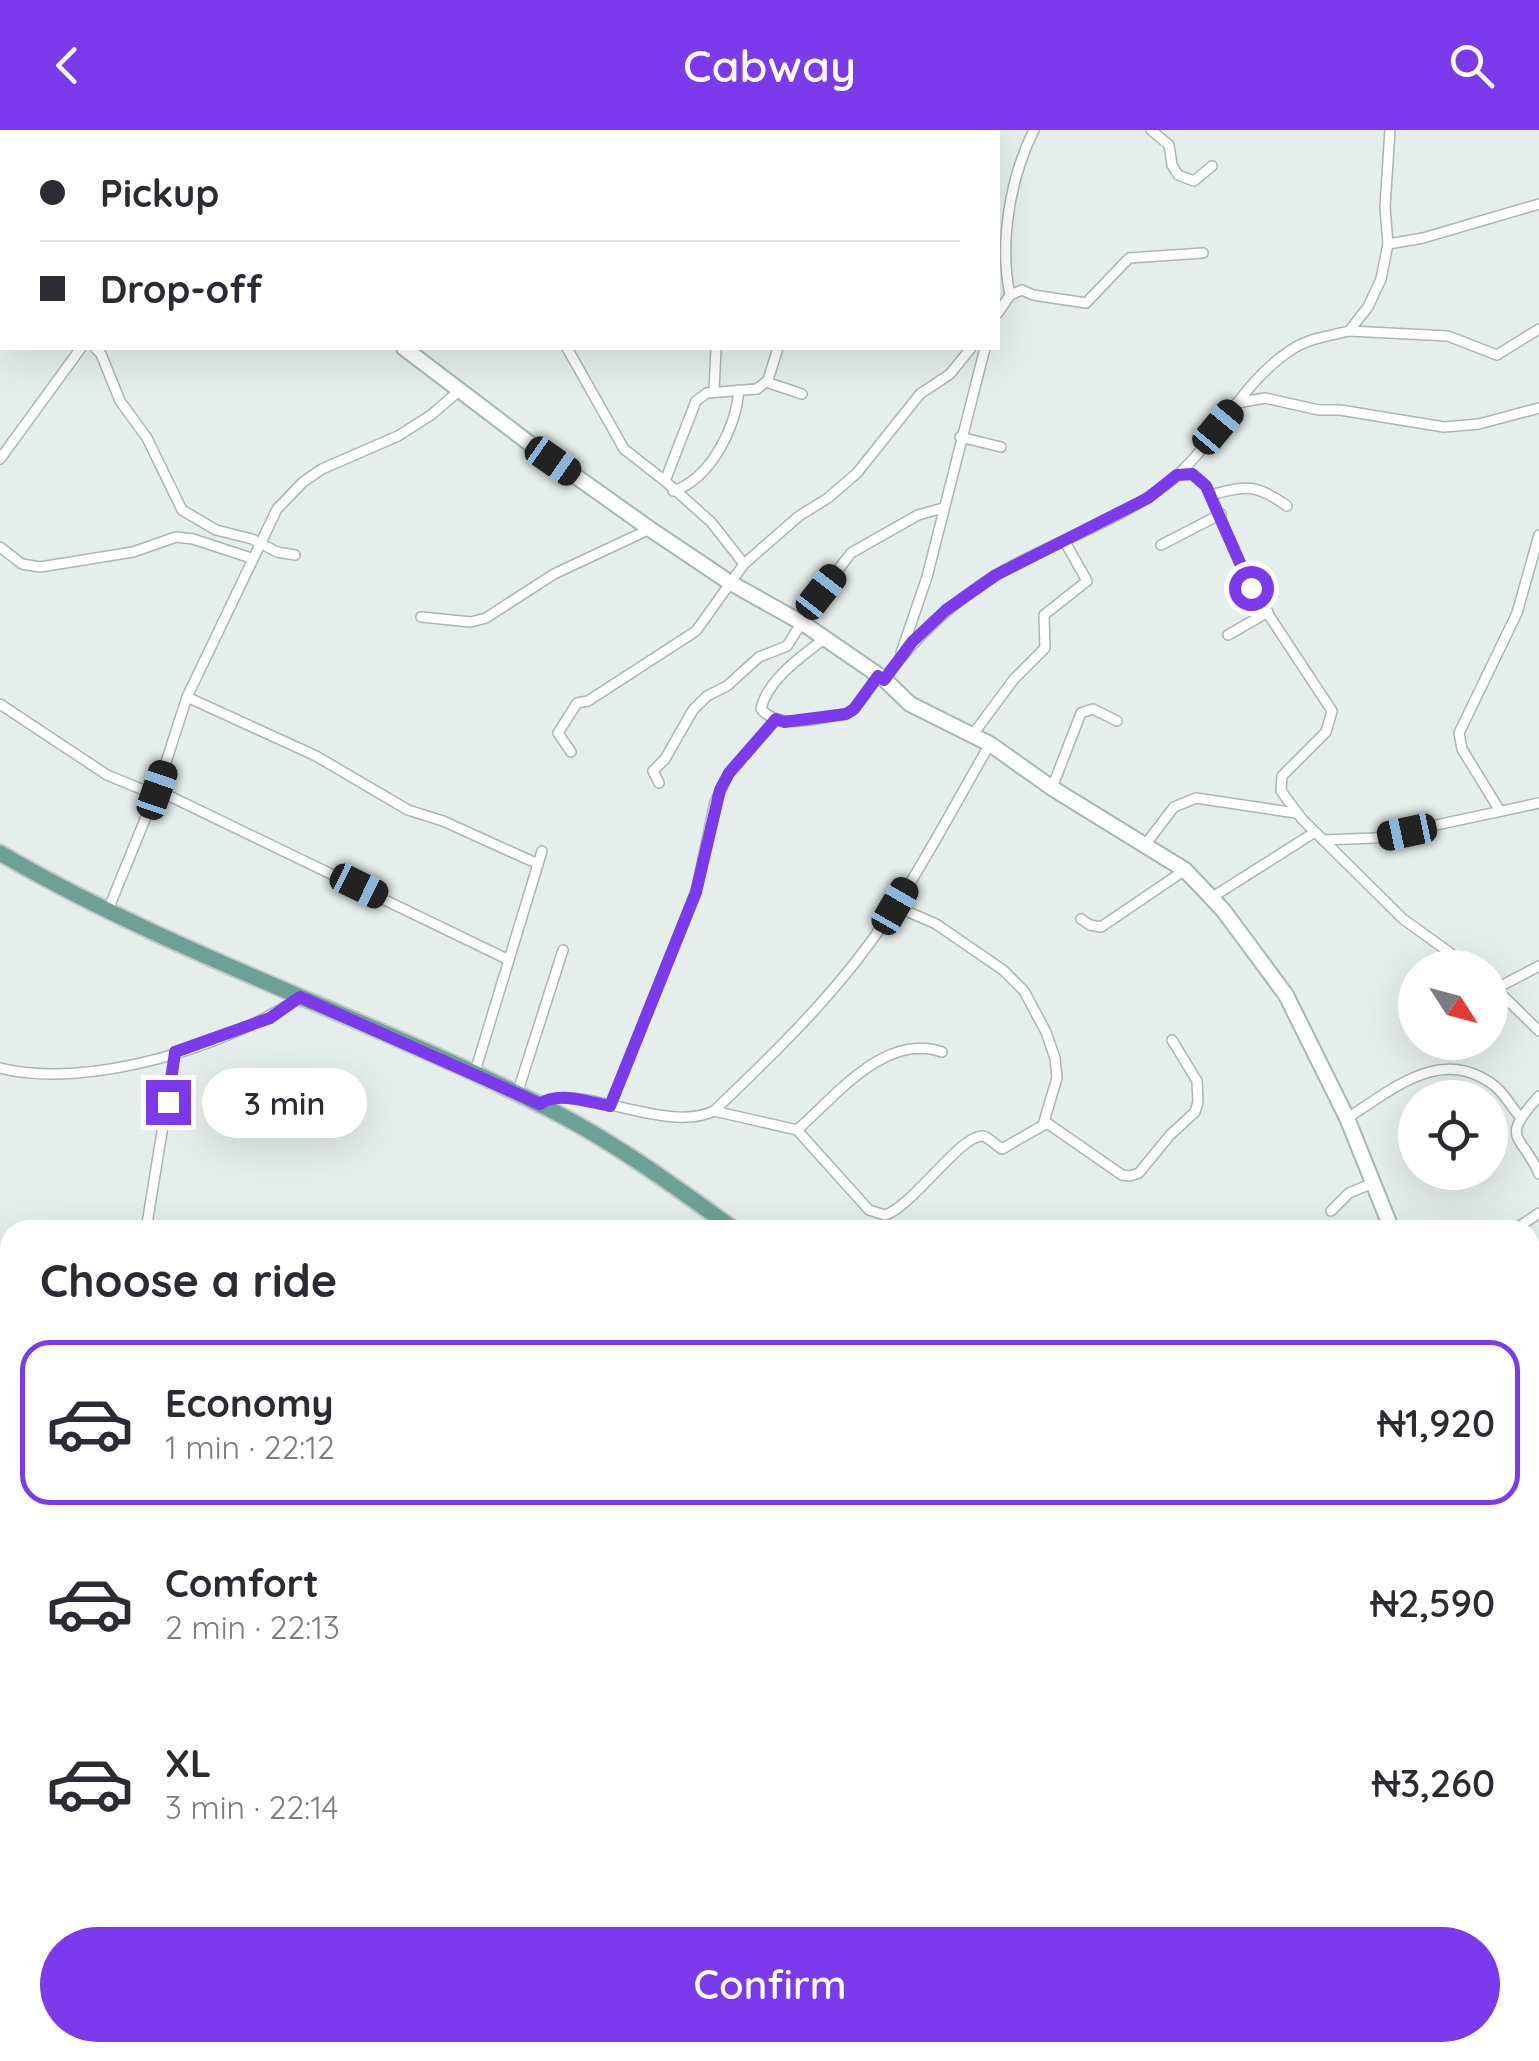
<!DOCTYPE html>
<html lang="en">
<head>
<meta charset="utf-8">
<style>
	:root { --surface:#fff; --page:#f7f7f7; --text:#2b2b33; --muted:#7c7c81; --line:#e1e1e2; --accent:#7c3aed }
	body { margin:0; font-family:Quicksand,sans-serif; background:var(--page); color:var(--text); height:100vh; display:flex; flex-direction:column; font-size:38px; white-space:nowrap }
	* { box-sizing:border-box; margin:0 }
	p { font-size:32px; color:var(--muted) }
	.icon { flex:none; width:55px; height:55px; fill:none; stroke:currentColor; stroke-width:2; stroke-linecap:round; stroke-linejoin:round }
	.map { position:relative; flex:1; overflow:hidden }
	.side { position:absolute; left:0px; top:1090px; width:1540px; height:842px; display:flex; flex-direction:column; background:var(--surface); border-radius:30px 30px 0 0; box-shadow:0 10px 40px #0002 }
	.side>* { flex:none }
	.top-card { position:absolute; left:0px; top:0px; width:1000px; height:220px; box-shadow:0 10px 40px #0002; display:grid; align-content:center; height:220px; padding:0 40px; background:var(--surface) }
	.needle { width:65px; rotate:126deg }
	.controls { position:absolute; left:1398px; top:820px; display:grid; gap:20px }
	.controls a { display:grid; place-items:center; width:110px; height:110px; border-radius:50%; background:var(--surface); box-shadow:0 10px 40px #0002; font-size:50px }
	.end { position:absolute; width:45px; height:45px; margin:-22px; border:12px solid #7c3aed; background:#fff; box-shadow:0 0 0 5px #fff }
	.from { border-radius:50% }
	.bubble { position:absolute; height:70px; border-radius:35px; background:var(--surface); box-shadow:0 10px 40px #0002; font-size:32px; font-weight:600; line-height:70px; text-align:center }
	.car { position:absolute; width:30px; height:60px; margin:-30px -15px; border-radius:12px; box-shadow:0 0 8px 2px #0007; background:linear-gradient(#222 24%,#8ab4d8 0 40%,#222 0 76%,#8ab4d8 0 86%,#222 0) }
	.top-card b { display:flex; align-items:center; gap:35px; height:95px; font-size:38px }
	.top-card b+b { border-top:2px solid var(--line) }
	.top-card i { width:25px; height:25px; background:var(--text) }
	ul { padding:0; list-style:none }
	li { display:flex; align-items:center; gap:30px; height:165px; margin:0 20px 15px; padding:0 20px; border:5px solid transparent; border-radius:30px }
	li div { flex:1 }
	li b { display:block; font-size:38px }
	li em { font-style:normal; font-weight:600 }
	li.on { border-color:var(--accent) }
	li>.icon { width:90px; height:90px; stroke-width:1.5 }
	h2 { padding:0 40px; font-size:45px; line-height:120px }
	.button { display:flex; gap:20px; margin-top:auto; padding:20px 40px }
	.button a { flex:1; height:115px; border-radius:60px; background:var(--accent); color:#fff; font-size:40px; font-weight:600; line-height:115px; text-align:center }
	header { display:flex; justify-content:space-between; align-items:center; height:130px; padding:0 40px; background:var(--accent); color:#fff; font-size:45px; font-weight:600 }
	.map>svg:first-child { display:block }
</style>
</head>
<body>
<header><svg class="icon" aria-label="back" viewBox="0 0 24 24"><path d="M15 5l-7 7 7 7"/></svg>Cabway<svg class="icon" aria-label="search" viewBox="0 0 24 24"><circle cx="10" cy="10" r="6"/><path d="M15 15l6 6"/></svg></header>
<div class="map">
<svg width="1539" height="1931" viewBox="0 0 1539 1931">
	<rect width="100%" height="100%" fill="#e6eeeb"/>
	<g fill="none" stroke-linecap="round" stroke-linejoin="round">
		<!-- street casing -->
		<g stroke="#a9b6b2" stroke-width="12">
			<g id="street">
				<polyline points="273,0 276,2"/>
				<polyline points="406,0 408,2"/>
				<polyline points="1151,0 1169,15 1172,35 1178,45 1194,51 1212,36"/>
				<polyline points="55,2 56,0"/>
				<polyline points="225,2 226,0"/>
				<polyline points="891,2 893,0"/>
				<polyline points="1388,114 1423,108 1539,74"/>
				<polyline points="0,159 2,157"/>
				<path d="M1010,165c-11,-52 0,-117 24,-165"/>
				<polyline points="998,183 1010,165 1022,160 1033,165 1086,173 1129,128 1203,123"/>
				<polyline points="1349,201 1448,206 1497,225 1539,199"/>
				<polyline points="95,218 101,224 120,271 147,308 182,380 216,400 252,409 277,422 295,425"/>
				<polyline points="567,218 624,319 665,351"/>
				<polyline points="766,252 802,264"/>
				<polyline points="714,262 716,218"/>
				<polyline points="1237,273 1265,268 1319,280 1340,280 1444,297 1479,294 1539,278"/>
				<polyline points="960,307 1001,317"/>
				<polyline points="0,329 81,218"/>
				<polyline points="1177,345 1193,344 1206,356 1251,458 1332,581 1326,602 1282,646 1281,661 1302,689 1403,789 1471,838"/>
				<path d="M673,361c38,-12 63,-64 66,-101"/>
				<path d="M1211,365c35,-10 46,-11 76,11"/>
				<polyline points="1161,415 1221,384"/>
				<polyline points="0,417 22,434 40,437 133,422 176,407 193,409 251,428"/>
				<polyline points="744,434 711,392 665,351 696,271 707,263 757,259 768,250 778,218"/>
				<polyline points="421,487 471,492 486,488 554,444 650,399"/>
				<polyline points="1228,505 1268,482"/>
				<path d="M824,509c-22,17 -57,41 -63,70 18,22 60,8 85,5l8,-5 24,-32"/>
				<polyline points="901,523 927,447 985,218"/>
				<path d="M884,549c31,-41 66,-75 110,-103 56,-34 122,-52 174,-93 47,-37 72,-100 123,-133 18,-12 38,-14 58,-19l19,-24 13,-28 7,-35 -3,-37 5,-77"/>
				<polyline points="187,567 316,626 408,680 443,691 538,734"/>
				<polyline points="0,574 107,645 146,661 152,669"/>
				<polyline points="971,607 1014,549 1045,518 1044,485 1087,451 1065,412"/>
				<polyline points="571,622 558,603 577,573 588,571 696,501 744,434 799,386 828,368 857,343 920,264 950,244 971,218"/>
				<polyline points="659,653 653,641 665,629 693,580 707,566 727,556 759,527 787,516 821,462 851,423 918,385 943,378"/>
				<polyline points="1052,658 1081,583 1093,579 1117,591"/>
				<polyline points="157,660 509,830"/>
				<polyline points="1500,681 1462,619 1459,603 1517,483 1539,405"/>
				<polyline points="1323,710 1375,708 1539,673"/>
				<polyline points="1145,715 1174,677 1196,668 1296,683"/>
				<polyline points="1211,768 1315,702"/>
				<polyline points="895,776 936,794 1003,840 1024,861 1046,902 1055,928 1057,948 1043,995"/>
				<polyline points="108,780 157,660 187,567 277,379 303,352 322,339 398,306 431,285 459,261"/>
				<polyline points="1081,789 1090,795 1101,797 1185,740"/>
				<polyline points="1490,853 1539,901"/>
				<polyline points="1497,858 1539,836"/>
				<path d="M0,938c87,22 227,-21 300,-71"/>
				<polyline points="474,945 542,721"/>
				<polyline points="517,964 563,820"/>
				<path d="M1539,966c-41,45 -17,37 0,78"/>
				<path d="M540,974c36,-24 124,31 174,7 50,-48 101,-97 143,-151 52,-66 91,-144 133,-216"/>
				<polyline points="610,976 696,762 715,672 729,643 776,589"/>
				<path d="M714,981l83,19 72,80 16,5c27,-8 76,-81 98,-79 5,1 14,10 19,13l45,-26 75,52 8,1 9,-3 31,-38 25,-23 3,-10 -1,-21 -25,-41"/>
				<path d="M1347,988c47,-29 95,-74 149,-31 10,9 16,21 25,31"/>
				<path d="M797,1000c39,-34 88,-98 145,-78"/>
				<polyline points="1331,1081 1349,1063 1373,1053"/>
				<polyline points="146,1100 175,922"/>
				<polyline points="1514,1100 1539,1083"/>
				<polyline points="1530,1214 1539,1210"/>
				<path d="M0,1218c7,28 18,70 0,96"/>
				<polyline points="1530,1299 1539,1296"/>
				<polyline points="0,1321 10,1326"/>
				<polyline points="1530,1403 1539,1398"/>
				<polyline points="0,1477 10,1455"/>
				<polyline points="1530,1511 1539,1507"/>
				<polyline points="0,1543 10,1549"/>
			</g>
		</g>
		<!-- secondary casing -->
		<g stroke="#a5b9b3" stroke-width="18">
			<g id="secondary">
				<polyline points="0,78 2,78"/>
				<polyline points="404,218 529,313 650,399 729,452 804,494 884,549 910,574 990,614 1052,658 1185,740 1223,780 1286,865 1347,988 1392,1100"/>
				<polyline points="1530,1421 1539,1440"/>
			</g>
		</g>
		<!-- primary casing -->
		<g stroke="#c2cac8" stroke-width="19">
			<g id="primary">
				<path d="M0,723c171,100 361,162 537,250 70,34 135,81 198,127"/>
				<polyline points="1530,1759 1539,1767"/>
			</g>
		</g>
		<!-- street -->
		<use href="#street" stroke="#fff" stroke-width="9"/>
		<!-- secondary -->
		<use href="#secondary" stroke="#fff" stroke-width="14"/>
		<!-- primary -->
		<use href="#primary" stroke="#6ea195" stroke-width="15"/>
	</g>
	<g fill="none" stroke-linecap="round" stroke-linejoin="round">
		<!-- route -->
		<path stroke="#7c3aed" stroke-width="12" d="M168,972l7,-50 95,-34 30,-21 240,107c19,-13 48,-2 70,2l86,-214 24,-102 9,-17 47,-54 8,3 62,-8 8,-5 24,-33 6,4 28,-38 34,-32 50,-35 152,-77 29,-23 15,-1 14,12 45,102"/>
	</g>
</svg>
<div class="controls">
<a><svg class="needle" viewBox="-14 -14 28 28"><path d="M0-13l5 13h-10z" fill="#e53935"/><path d="M0 13l5-13h-10z" fill="#7c7c81"/></svg></a>
<a><svg class="icon" aria-label="locate" viewBox="0 0 24 24"><circle cx="12" cy="12" r="6"/><path d="M12 2v4M12 18v4M2 12h4M18 12h4"/></svg></a>
</div>
<i class="end from" style="left:1251px;top:458px"></i>
<i class="end" style="left:168px;top:972px"></i>
<div class="bubble" style="left:202px;top:938px;width:165px">3 min</div>
<i class="car" style="left:1218px;top:297px;rotate:40deg"></i>
<i class="car" style="left:553px;top:331px;rotate:125deg"></i>
<i class="car" style="left:821px;top:462px;rotate:38deg"></i>
<i class="car" style="left:157px;top:660px;rotate:19deg"></i>
<i class="car" style="left:1407px;top:702px;rotate:258deg"></i>
<i class="car" style="left:359px;top:756px;rotate:116deg"></i>
<i class="car" style="left:895px;top:776px;rotate:30deg"></i>
<div class="top-card">
<b><i class="from"></i>Pickup</b>
<b><i></i>Drop-off</b>
</div>
<section class="side">
<h2>Choose a ride</h2>
<ul>
<li class="on"><svg class="icon" aria-label="car" viewBox="0 0 24 24"><path d="M5 17H2v-5l4-1 3-4h7l3 4 3 1v5h-3M9 17h6M6 11h13"/><circle cx="7" cy="17" r="2"/><circle cx="17" cy="17" r="2"/></svg><div><b>Economy</b><p>1 min · 22:12</p></div><em>₦1,920</em></li>
<li><svg class="icon" aria-label="car" viewBox="0 0 24 24"><path d="M5 17H2v-5l4-1 3-4h7l3 4 3 1v5h-3M9 17h6M6 11h13"/><circle cx="7" cy="17" r="2"/><circle cx="17" cy="17" r="2"/></svg><div><b>Comfort</b><p>2 min · 22:13</p></div><em>₦2,590</em></li>
<li><svg class="icon" aria-label="car" viewBox="0 0 24 24"><path d="M5 17H2v-5l4-1 3-4h7l3 4 3 1v5h-3M9 17h6M6 11h13"/><circle cx="7" cy="17" r="2"/><circle cx="17" cy="17" r="2"/></svg><div><b>XL</b><p>3 min · 22:14</p></div><em>₦3,260</em></li>
</ul>
<div class="button"><a>Confirm</a></div>
</section>
</div>
</body>
</html>
